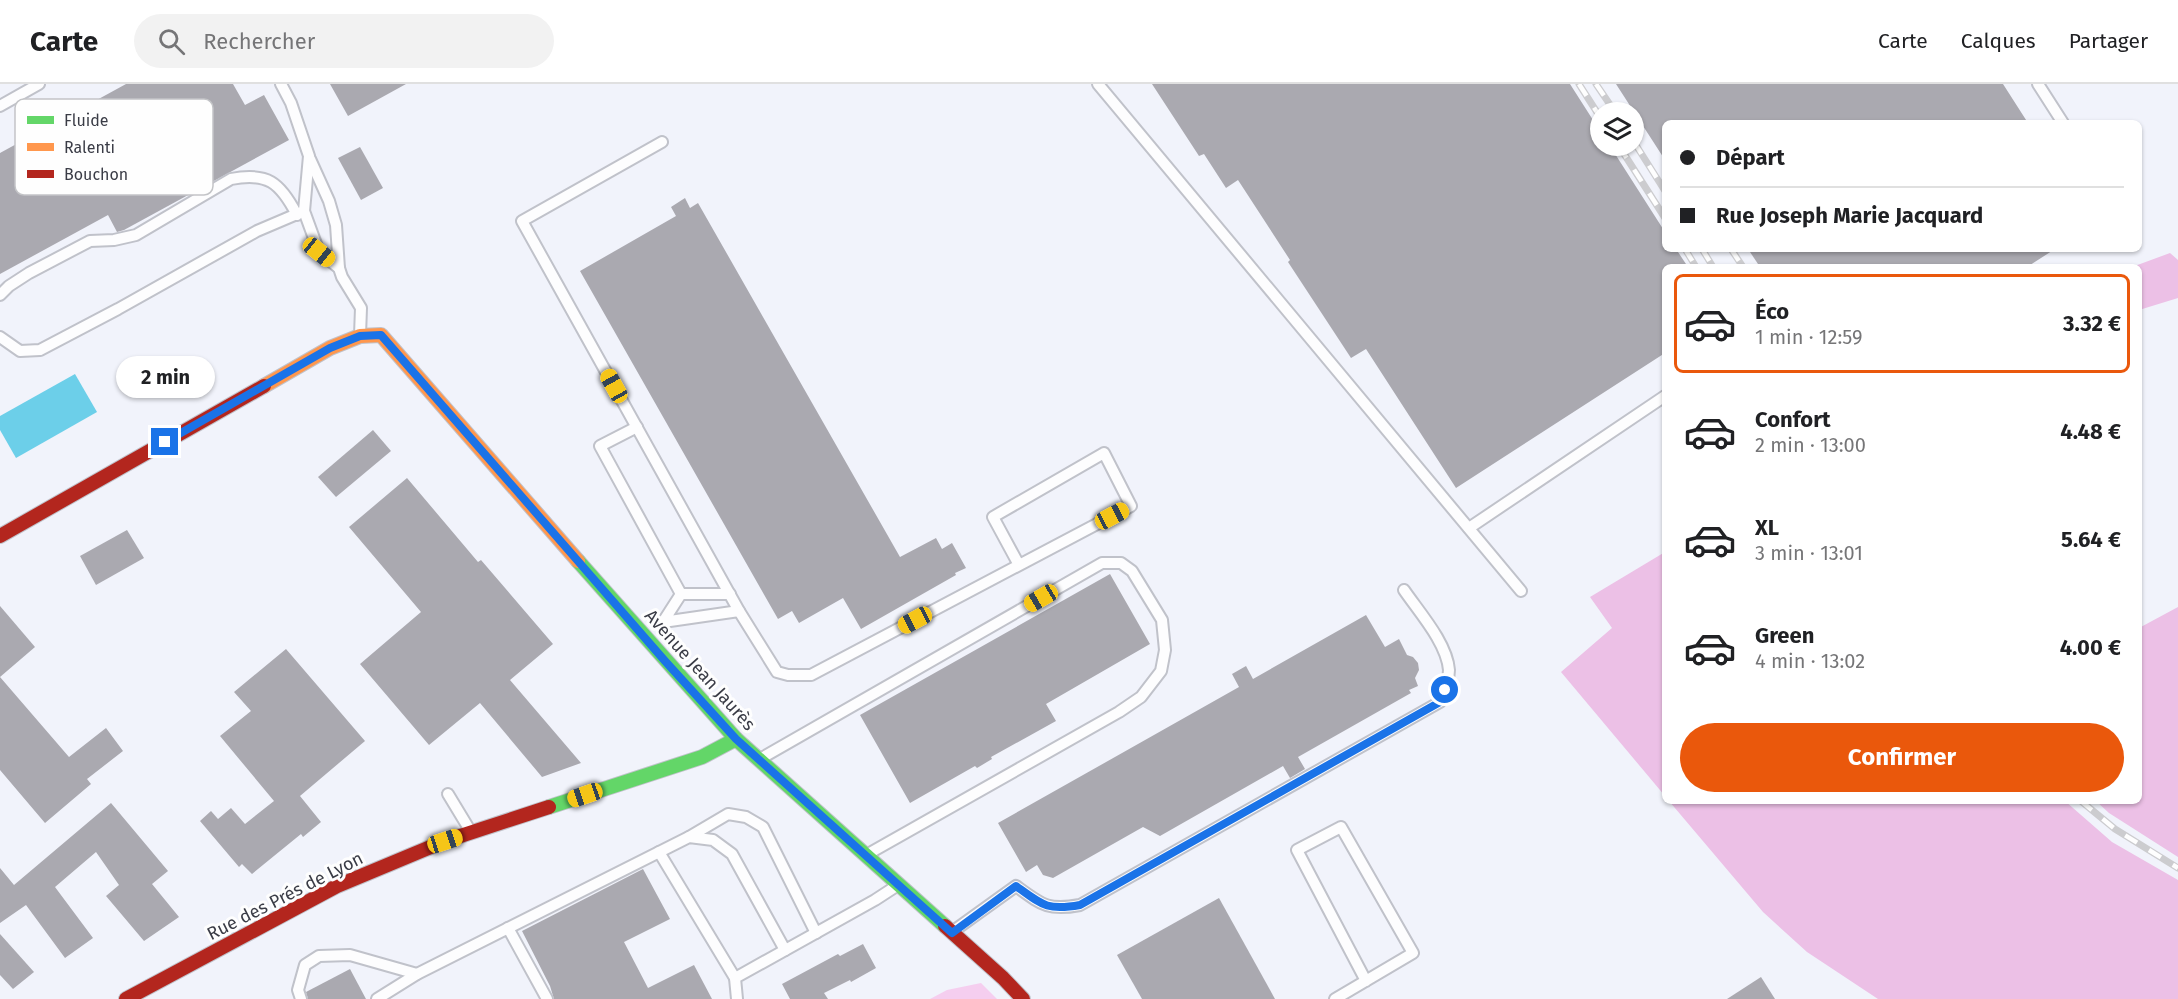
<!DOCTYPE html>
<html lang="fr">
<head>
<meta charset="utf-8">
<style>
	:root { --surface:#fff; --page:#f2f2f2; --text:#202124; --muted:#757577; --line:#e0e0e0; --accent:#ea580c }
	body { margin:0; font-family:"Fira Sans",sans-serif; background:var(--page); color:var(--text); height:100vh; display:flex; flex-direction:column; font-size:22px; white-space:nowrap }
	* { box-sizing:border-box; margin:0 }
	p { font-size:20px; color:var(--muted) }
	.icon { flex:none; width:33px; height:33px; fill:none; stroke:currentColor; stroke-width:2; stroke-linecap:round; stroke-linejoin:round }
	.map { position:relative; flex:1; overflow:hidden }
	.sheet { position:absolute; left:1662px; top:180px; width:480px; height:540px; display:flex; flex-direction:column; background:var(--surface); border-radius:9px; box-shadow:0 2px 4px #0004 }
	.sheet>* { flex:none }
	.hud { position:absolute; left:1662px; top:36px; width:480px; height:132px; border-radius:9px; box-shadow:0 2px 4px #0004; display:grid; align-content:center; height:132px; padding:0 18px; background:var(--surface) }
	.tools { position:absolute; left:1590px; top:18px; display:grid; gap:12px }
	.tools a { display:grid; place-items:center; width:54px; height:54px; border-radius:50%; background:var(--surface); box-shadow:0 2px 4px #0004; font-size:30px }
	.end { position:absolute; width:27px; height:27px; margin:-14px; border:8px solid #1a73e8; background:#fff; box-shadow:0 0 0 3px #fff }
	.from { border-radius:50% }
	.bubble { position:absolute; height:42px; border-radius:21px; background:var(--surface); box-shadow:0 2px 4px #0004; font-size:20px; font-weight:700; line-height:42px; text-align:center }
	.car { position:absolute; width:18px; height:36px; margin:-18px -9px; border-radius:8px; box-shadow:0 0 4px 2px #0007; background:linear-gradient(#f5c518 24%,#345 0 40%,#f5c518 0 76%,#345 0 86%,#f5c518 0) }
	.hud b { display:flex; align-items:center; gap:21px; height:57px; font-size:22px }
	.hud b+b { border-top:2px solid var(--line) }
	.hud i { width:15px; height:15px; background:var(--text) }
	ul { padding:10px 0 0; list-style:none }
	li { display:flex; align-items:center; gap:18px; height:99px; margin:0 12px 9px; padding:0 6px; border:3px solid transparent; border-radius:9px }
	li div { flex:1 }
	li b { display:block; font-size:22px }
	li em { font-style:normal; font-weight:700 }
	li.selected { border-color:var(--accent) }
	li>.icon { width:54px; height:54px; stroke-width:1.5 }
	.primary-button { display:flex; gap:12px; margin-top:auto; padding:12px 18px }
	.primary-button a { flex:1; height:69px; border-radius:36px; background:var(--accent); color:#fff; font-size:24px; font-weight:700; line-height:69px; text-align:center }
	header { display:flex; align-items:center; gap:36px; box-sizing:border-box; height:84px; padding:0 30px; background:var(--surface); border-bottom:2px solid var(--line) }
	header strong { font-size:28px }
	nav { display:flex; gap:33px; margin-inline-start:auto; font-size:21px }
	.search { width:420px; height:54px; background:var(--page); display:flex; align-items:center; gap:15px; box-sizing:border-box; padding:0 21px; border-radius:33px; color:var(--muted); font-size:22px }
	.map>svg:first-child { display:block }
</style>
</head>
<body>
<header>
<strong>Carte</strong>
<div class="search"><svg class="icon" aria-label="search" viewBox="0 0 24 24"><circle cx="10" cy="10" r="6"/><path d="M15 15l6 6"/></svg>Rechercher</div>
<nav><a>Carte</a><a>Calques</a><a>Partager</a></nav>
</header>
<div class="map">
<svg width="2178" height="915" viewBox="0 0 2178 915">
	<rect width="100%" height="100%" fill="#f1f3fb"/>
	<!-- green -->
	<polygon fill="#f5ceef" points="981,899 997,915 930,915 947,906"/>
	<!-- forest -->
	<g fill="#ecc0e6">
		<polygon points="2170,169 2178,176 2178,214 2139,226 2139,183 2132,183"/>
		<polygon points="1665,468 1665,712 1561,588 1612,544 1590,513"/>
		<polygon points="2178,523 2178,773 2109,729 2096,717 2139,717 2139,544"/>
		<polygon points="1669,717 2065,717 2112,758 2178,796 2178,915 1878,915 1807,868 1763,828"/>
	</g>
	<!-- water -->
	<polygon fill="#6ccfe9" points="75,290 97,328 16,374 0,346 0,332"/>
	<!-- building -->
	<g fill="#aaa9b0">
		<polygon points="126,0 233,0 245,21 264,11 289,56 124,146 117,148 108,131 0,190 0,69"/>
		<polygon points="330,0 406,0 348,32"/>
		<polygon points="1152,0 1570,0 1600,47 1600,62 1610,62 1665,148 1665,165 1676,165 1688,183 1665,183 1665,269 1456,404 1366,265 1351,274 1288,178 1290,176 1238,96 1226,104 1204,70 1199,72"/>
		<polygon points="1616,0 2003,0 2028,39 1665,39 1665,76"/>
		<polygon points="360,63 383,104 361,116 338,74"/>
		<polygon points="685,114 690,124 698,119 900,473 936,454 942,465 952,459 966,484 955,489 956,491 861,545 843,514 799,539 792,527 778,535 580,187 676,132 671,123"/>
		<polygon points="1748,165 2055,165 2027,183 1760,183"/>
		<polygon points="373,346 391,367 336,413 318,393"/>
		<polygon points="407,394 478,478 481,476 553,560 510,596 581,679 542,693 480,619 429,661 360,580 421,528 349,443"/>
		<polygon points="127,446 144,474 96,501 80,472"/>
		<polygon points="1110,490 1150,560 1046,620 1056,637 991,673 992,675 977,684 975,682 910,719 860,631"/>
		<polygon points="0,522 35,563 0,593"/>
		<polygon points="1366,531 1385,563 1399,555 1407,571 1413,573 1418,579 1419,586 1415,594 1418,602 1409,606 1411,609 1298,673 1305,685 1290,694 1283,682 1160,752 1143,743 1053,794 1043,791 1037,781 1026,788 998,739 1239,603 1232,590 1246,582 1253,595"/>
		<polygon points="286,565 365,657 300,712 321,738 303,753 301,750 252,790 242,780 239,783 200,737 211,727 218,735 231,724 245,740 274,717 220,652 251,627 234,608"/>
		<polygon points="0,593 69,673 106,644 123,667 87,695 91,700 45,739 0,686"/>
		<polygon points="111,719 168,787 152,800 179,833 144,857 106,812 119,801 96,768 55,803 93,854 65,874 26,821 0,839 0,784 14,801"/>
		<polygon points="643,785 670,835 624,858 648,904 694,881 712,915 554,915 550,902 522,847"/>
		<polygon points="1219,814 1275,915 1142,915 1117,871"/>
		<polygon points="0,850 34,888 13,905 0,891"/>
		<polygon points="863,860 876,884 851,898 850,896 824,909 828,915 790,915 782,900 838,870 840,872"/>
		<polygon points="350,885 366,915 308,915 306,908"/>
		<polygon points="1761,893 1775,915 1727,915"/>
	</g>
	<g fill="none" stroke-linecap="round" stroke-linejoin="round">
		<!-- lane casing -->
		<g stroke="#c0c2ca" stroke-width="14">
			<g id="lane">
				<polyline points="281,0 291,19 309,72 304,127 319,168 339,184 342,193 361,224 360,251"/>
				<polyline points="1098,0 1521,507"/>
				<polyline points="2038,0 2063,39"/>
				<polyline points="0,22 39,0"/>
				<polyline points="662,58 522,137 739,527 777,588 788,591 811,591 1131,422 1104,369 993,433 1019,481"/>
				<polyline points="310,75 329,117 336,141 339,184"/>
				<path d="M0,211l9,-9 20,-13 61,-32 24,-1 22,-5 95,-56c36,-7 49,3 66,36"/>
				<polyline points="0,253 20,267 40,266 118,225 257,147 304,127"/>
				<polyline points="637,343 600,362 681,510 730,510"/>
				<polyline points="1469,444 1665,312"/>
				<polyline points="681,510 663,538 739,527"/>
				<polyline points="760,675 1102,479 1121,479 1132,487 1162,536 1165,566 1161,587 1141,613 1119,628 868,770"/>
				<polyline points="448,710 471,748"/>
				<polyline points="689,753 728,730 746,733 763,743 816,849"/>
				<polyline points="659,768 735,894"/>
				<polyline points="508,844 547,915"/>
				<path d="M952,848l64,-46c26,19 32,25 64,19l360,-203c4,-10 9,-21 9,-32 -2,-27 -30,-58 -45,-80"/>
				<polyline points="301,915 298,906 305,881 319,872 350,871 417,890"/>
				<polyline points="377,915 417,890 689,753 713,756 732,770 785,866"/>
				<polyline points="737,915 735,894 875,816 898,801"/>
				<polyline points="1335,915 1413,869 1341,743 1297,766 1366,897"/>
			</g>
		</g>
		<!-- fast casing -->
		<g stroke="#c0c2ca" stroke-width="16">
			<g id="fast">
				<polyline points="578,477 736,655 945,842"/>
				<polyline points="549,723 702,673 736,655"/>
			</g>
		</g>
		<!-- slow casing -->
		<g stroke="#c0c2ca" stroke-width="16">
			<polyline id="slow" points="264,302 330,264 360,252 381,251 578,477"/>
		</g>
		<!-- jam casing -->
		<g stroke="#c0c2ca" stroke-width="16">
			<g id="jam">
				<polyline points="0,452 264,302"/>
				<polyline points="945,842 1003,894 1023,915"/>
				<polyline points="126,915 337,802 445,757 549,723"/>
			</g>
		</g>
		<!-- lane -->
		<use href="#lane" stroke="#fdfdfe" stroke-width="10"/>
		<!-- fast -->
		<use href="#fast" stroke="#63d668" stroke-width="14"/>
		<!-- slow -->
		<use href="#slow" stroke="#ff974d" stroke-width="14"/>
		<!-- jam -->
		<use href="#jam" stroke="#b3261e" stroke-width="14"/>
		<!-- rail casing -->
		<g stroke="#cccccf" stroke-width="7">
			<g id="rail">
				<polyline points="1579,0 1600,33"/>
				<polyline points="1596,0 1615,28"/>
				<polyline points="1634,58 1665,107"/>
				<polyline points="1619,62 1665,134"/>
				<polyline points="1685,165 1696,183"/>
				<polyline points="1702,165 1713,183"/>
				<polyline points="1731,165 1743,183"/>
				<polyline points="2081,717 2115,745 2178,784"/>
			</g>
		</g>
		<!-- rail -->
		<use href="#rail" stroke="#fefefe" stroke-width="4.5" stroke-dasharray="14" stroke-linecap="butt"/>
	</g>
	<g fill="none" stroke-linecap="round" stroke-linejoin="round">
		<!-- route -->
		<path stroke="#1a73e8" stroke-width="8" d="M165,358l165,-94 30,-12 21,-1 284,326 71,78 216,194 64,-47c26,19 31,25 64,19l360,-203 5,-12"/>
	</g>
	<g text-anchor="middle" stroke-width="6" stroke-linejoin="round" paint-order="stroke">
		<!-- street labels -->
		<g font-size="18" fill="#3a3c46" stroke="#fefefe">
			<text transform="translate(700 586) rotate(48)" y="6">Avenue Jean Jaurès</text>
			<text transform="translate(285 812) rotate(-27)" y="6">Rue des Prés de Lyon</text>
		</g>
	</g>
	<!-- legend -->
	<rect x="15" y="15" width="198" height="96" rx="9" fill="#fefefe" stroke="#c3c4c7" stroke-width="1.5"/>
	<rect x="27" y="32" width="27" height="8" fill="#63d668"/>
	<rect x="27" y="59" width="27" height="8" fill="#ff974d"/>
	<rect x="27" y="86" width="27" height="8" fill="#b3261e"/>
	<g font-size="16" fill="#3a3c46">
		<text x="64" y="42">Fluide</text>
		<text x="64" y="69">Ralenti</text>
		<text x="64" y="96">Bouchon</text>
	</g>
</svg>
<div class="tools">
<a><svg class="icon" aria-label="layers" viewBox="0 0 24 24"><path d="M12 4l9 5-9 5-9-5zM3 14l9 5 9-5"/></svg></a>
</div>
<i class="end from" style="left:1445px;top:606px"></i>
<i class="end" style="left:165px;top:358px"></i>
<div class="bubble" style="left:116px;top:272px;width:99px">2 min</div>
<i class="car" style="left:319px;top:168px;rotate:129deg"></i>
<i class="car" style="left:614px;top:302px;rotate:331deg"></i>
<i class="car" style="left:1112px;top:432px;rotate:62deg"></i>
<i class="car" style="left:1041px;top:514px;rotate:240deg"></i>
<i class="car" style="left:915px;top:536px;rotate:242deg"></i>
<i class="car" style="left:585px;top:711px;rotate:251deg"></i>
<i class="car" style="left:445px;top:757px;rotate:72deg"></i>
<div class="hud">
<b><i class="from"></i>Départ</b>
<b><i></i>Rue Joseph Marie Jacquard</b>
</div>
<section class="sheet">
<ul>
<li class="selected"><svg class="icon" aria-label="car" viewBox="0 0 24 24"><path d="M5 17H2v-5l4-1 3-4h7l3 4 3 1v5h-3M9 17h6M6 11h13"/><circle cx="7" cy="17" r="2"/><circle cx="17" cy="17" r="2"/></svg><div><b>Éco</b><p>1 min · 12:59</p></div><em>3.32 €</em></li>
<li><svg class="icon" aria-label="car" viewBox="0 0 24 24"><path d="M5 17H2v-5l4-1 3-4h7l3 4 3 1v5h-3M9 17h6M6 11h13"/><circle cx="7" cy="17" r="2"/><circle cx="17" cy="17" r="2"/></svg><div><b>Confort</b><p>2 min · 13:00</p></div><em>4.48 €</em></li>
<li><svg class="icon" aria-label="car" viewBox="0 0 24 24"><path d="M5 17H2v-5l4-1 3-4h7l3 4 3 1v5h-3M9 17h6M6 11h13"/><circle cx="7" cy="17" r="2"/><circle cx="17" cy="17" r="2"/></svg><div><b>XL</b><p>3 min · 13:01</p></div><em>5.64 €</em></li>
<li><svg class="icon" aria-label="car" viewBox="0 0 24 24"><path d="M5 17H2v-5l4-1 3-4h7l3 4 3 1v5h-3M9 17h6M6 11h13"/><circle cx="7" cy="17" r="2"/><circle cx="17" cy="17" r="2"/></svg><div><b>Green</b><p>4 min · 13:02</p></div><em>4.00 €</em></li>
</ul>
<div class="primary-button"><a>Confirmer</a></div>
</section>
</div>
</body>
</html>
